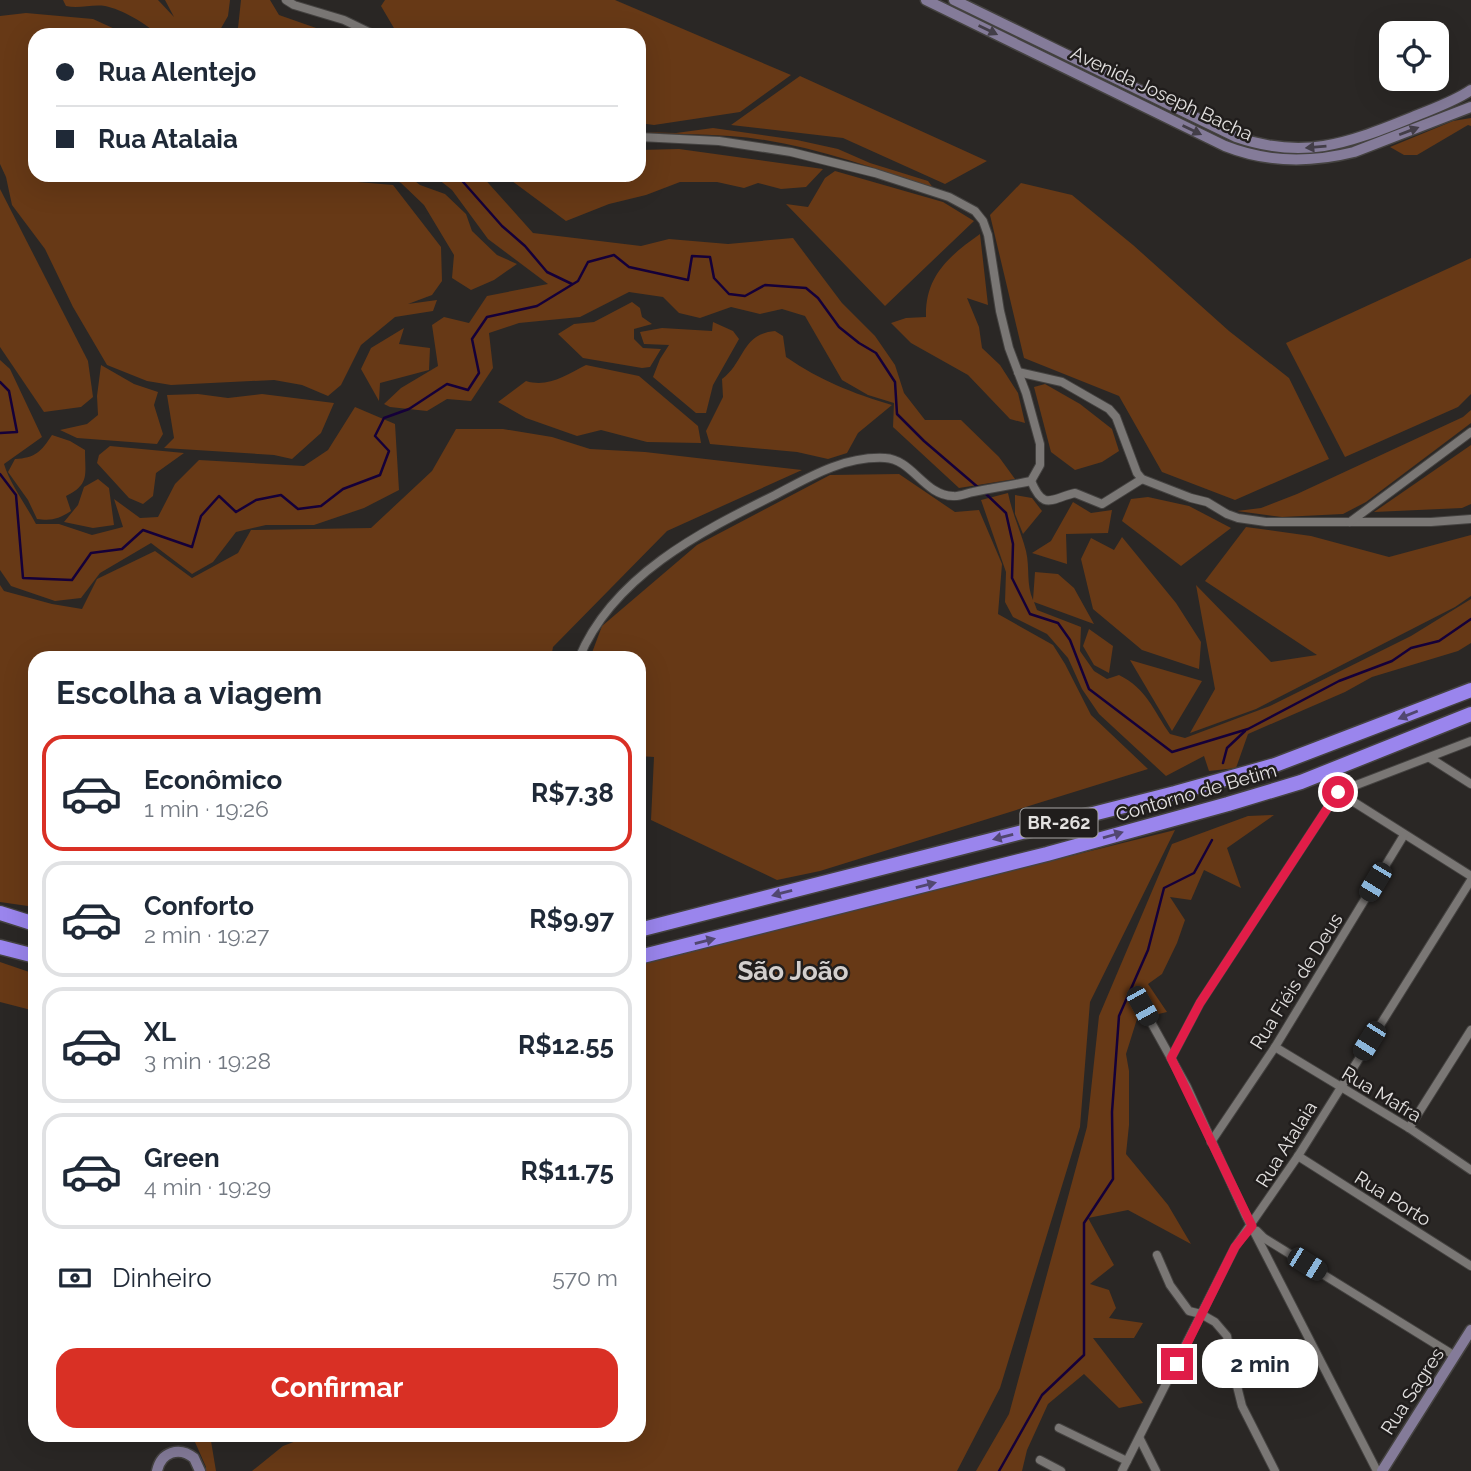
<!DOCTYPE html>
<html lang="pt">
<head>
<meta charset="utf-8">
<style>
	:root { --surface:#fff; --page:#f2f2f3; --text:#1f2937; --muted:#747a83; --line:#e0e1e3; --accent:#d93025 }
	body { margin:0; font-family:Raleway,sans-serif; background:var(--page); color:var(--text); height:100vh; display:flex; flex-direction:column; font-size:26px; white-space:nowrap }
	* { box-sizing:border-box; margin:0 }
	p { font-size:23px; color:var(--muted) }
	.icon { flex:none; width:38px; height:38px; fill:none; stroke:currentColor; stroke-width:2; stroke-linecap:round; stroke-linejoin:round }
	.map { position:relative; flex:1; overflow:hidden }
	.details { position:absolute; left:28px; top:651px; width:618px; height:791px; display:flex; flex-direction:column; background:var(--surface); border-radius:21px; box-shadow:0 7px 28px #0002 }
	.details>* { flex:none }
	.hud { position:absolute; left:28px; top:28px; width:618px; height:154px; border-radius:21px; box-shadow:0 7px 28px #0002; display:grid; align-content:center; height:154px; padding:0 28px; background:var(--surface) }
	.controls { position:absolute; left:1379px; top:21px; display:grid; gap:14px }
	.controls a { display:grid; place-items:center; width:70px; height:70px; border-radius:14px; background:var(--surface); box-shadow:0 7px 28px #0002; font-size:35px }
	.end { position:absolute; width:32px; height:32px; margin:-16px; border:9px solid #e11d48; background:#fff; box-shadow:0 0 0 4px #fff }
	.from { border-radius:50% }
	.bubble { position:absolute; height:49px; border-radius:21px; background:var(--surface); box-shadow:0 7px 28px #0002; font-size:23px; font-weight:700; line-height:49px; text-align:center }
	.car { position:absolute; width:21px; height:42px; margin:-21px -10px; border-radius:9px; box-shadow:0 0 5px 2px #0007; background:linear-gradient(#222 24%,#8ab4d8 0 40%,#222 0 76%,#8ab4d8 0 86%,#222 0) }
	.hud b { display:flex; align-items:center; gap:24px; height:66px; font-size:26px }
	.hud b+b { border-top:2px solid var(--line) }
	.hud i { width:18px; height:18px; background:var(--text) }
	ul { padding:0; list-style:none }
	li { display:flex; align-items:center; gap:21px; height:116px; margin:0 14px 10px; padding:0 14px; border:4px solid var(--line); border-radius:21px }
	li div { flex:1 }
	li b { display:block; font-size:26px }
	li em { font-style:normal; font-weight:700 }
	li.active { border-color:var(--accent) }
	li>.icon { width:63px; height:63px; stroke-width:1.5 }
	h2 { padding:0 28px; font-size:32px; line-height:84px }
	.pay { display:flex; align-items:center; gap:18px; height:77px; padding:0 28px; font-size:26px }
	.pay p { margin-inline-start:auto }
	.primary-button { display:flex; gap:14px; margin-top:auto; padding:14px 28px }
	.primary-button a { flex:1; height:80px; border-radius:21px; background:var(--accent); color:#fff; font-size:28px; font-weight:700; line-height:80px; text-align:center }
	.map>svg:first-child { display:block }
</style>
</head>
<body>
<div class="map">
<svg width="1471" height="1471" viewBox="0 0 1471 1471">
	<rect width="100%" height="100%" fill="#2a2725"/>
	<!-- green -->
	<g fill="#673916">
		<path d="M63,0h95l16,17 -9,-17h65l-2,16 -8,14 -13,5h-49c-11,-11 -37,-26 -53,-29 -13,-2 -26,3 -39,0z"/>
		<polygon points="241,0 270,0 279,15 336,35 227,35 238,28"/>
		<polygon points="385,0 615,0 791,75 740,112 654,125 639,123 639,35 398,35 381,6"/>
		<polygon points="26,13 93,19 128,35 35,35 35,175 274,175 393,185 441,247 442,281 432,295 408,304 437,300 433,311 395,317 361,345 341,385 328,396 302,385 274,380 171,385 147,381 107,365 73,307 45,249 12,205 6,177 0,164 0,16"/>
		<polygon points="800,76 987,161 945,184 843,138 731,125"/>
		<polygon points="1471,118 1471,126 1468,125 1417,155 1404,155 1390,147 1453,121"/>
		<path d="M713,128l84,12 41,9 32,14 58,18 6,8c-66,-23 -134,-48 -204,-53 -30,-2 -61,-2 -91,-4l37,1z"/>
		<polygon points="679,149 823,169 806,187 781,189 758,183 744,188 717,182 680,182 646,195 609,204 566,221 504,175 639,175 639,150"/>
		<polygon points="835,171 943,202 974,221 885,306 786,204 808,207 825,178"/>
		<polygon points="385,175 407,175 420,185 445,194 466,214 472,231 497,255 517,264 494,280 471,290 452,278 454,255 424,205 401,183"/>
		<polygon points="433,175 481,175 533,233 641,246 669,239 728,244 793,238 842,303 875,336 895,365 904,393 925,420 961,420 999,457 1015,479 959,488 893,427 894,403 868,395 842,380 805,316 782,309 760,314 731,307 700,318 679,313 663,297 629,292 580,317 519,323 489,333 493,368 471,401 447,399 427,411 390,407 384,404 401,388 438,366 432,325 444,317 469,323 487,296 548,284 488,239 452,190"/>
		<polygon points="1021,183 1072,195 1133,245 1229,331 1289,378 1329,459 1235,500 1162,472 1119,396 1024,358 990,215"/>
		<polygon points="0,189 88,361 93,397 81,407 44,412 0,347"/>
		<path d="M980,234l8,71 -21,-7 12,29 3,21 18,17 18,28 7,30 -15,-4 -42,-44 -57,-32 -20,-20 15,-5 20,-1c-1,-41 23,-61 54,-83z"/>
		<polygon points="1471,258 1471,394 1458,407 1345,457 1286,343"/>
		<polygon points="632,302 640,308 642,317 652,324 634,329 634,339 643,348 661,349 650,367 642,368 583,358 558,334 574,324 594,322"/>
		<polygon points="713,322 733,331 739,339 713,385 706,413 696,413 653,377 660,359 669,345 644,344 640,332 662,328 712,331"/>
		<polygon points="404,328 399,344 430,348 429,370 380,383 379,401 361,369 371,348"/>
		<path d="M775,331l8,5 3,21c35,24 66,36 106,48l-34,28 -11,20 -19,6 -31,-7 -87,-8 -4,-13 17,-34 -1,-18c23,-17 19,-45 53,-48z"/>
		<path d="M0,360l10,9 32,68 -38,27c6,20 22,41 32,60h23l33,11 31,-8 -9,-28 26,19 18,-1 17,-33 24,-24 105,6 24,-16 27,-43 40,17 4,66 -35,18 -50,17h-48l-30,7 -23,30 -21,12 -41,-31 -51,30 -19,25 -26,3 -44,-15 -11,-16z"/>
		<polygon points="101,365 134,384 158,392 154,405 163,434 157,444 77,438 60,430 87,424 98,415 97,396"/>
		<path d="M586,365l53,11 59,50 3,17 -54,-1 -46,-12 -24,6 -51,-18 -28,-16 28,-21c22,7 40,-6 60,-16z"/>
		<polygon points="1045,384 1080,404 1112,429 1119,451 1102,462 1075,470 1051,452 1034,387"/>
		<polygon points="198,394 228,398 262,394 334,403 321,433 292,459 274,455 164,448 174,438 167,395"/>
		<polygon points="1471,410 1471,423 1366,502 1343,514 1282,517 1237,511 1261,508 1297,494 1463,417"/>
		<polygon points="456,429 503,429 552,437 590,449 645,452 802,470 667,531 553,647 551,658 35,658 35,907 0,902 0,585 4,591 52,604 82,609 97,579 155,551 192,578 238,553 251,530 371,528 432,471"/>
		<path d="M52,435l18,6 15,9c0,25 5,34 -19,46l5,15c-13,8 -19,10 -34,8l-9,-19 -20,-28 7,-13c20,-1 26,-7 37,-24z"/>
		<polygon points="1471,445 1471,504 1462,508 1374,512"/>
		<polygon points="110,446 184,453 156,473 153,496 143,504 129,498 97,463 99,455"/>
		<polygon points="899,474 955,512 979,510 1002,564 998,614 1053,645 1065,664 1091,715 1148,769 820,871 777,880 651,820 654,757 639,756 639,658 590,658 602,626 697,545 830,475"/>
		<polygon points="98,479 109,488 114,525 93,528 64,522 78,505 84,487"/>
		<path d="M1008,493c4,20 13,39 18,58 4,17 0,33 7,49l2,-28 23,2 16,14 20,36 -60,-22 3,8 44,17 -1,24 14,20 13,8 12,-4c28,14 34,35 51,59l15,4 85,-32 141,-70 60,-37v44l-13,8 -86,26 -27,15 -97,42 -12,34 -27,3 -5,-15 -38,20 -67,-62 -17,-25 -14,-31 -21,-24 -34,-17 -8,-15 1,-30 -25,-72z"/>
		<polygon points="1015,495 1032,498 1042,511 1023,534 1015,514"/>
		<polygon points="1148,497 1189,506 1231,528 1181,566 1122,521 1131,499"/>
		<polygon points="1073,502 1091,513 1112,510 1108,533 1066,534 1067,564 1032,553 1051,541"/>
		<polygon points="1246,527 1311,536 1389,557 1471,535 1471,596 1455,607 1256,709 1190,733 1215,689 1196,585 1271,662 1317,655 1205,581"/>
		<polygon points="1122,537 1176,603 1201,642 1199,669 1142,650 1093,609 1081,559 1091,538 1114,550"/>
		<polygon points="1089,629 1113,646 1109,673 1094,665 1083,646"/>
		<polygon points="1130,660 1202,681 1172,731"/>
		<polygon points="1274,815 1227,848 1241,888 1204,870 1191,900 1170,897 1185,920 1177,943 1162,974 1148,984 1167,1012 1137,1019 1126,1054 1129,1071 1129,1125 1126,1154 1168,1205 1191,1244 1128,1210 1088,1218 1114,1265 1090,1284 1109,1290 1116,1308 1109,1318 1143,1323 1134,1338 1093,1338 1143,1403 1119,1408 1084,1374 1048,1404 1027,1450 1022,1471 976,1471 1009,1414 1087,1127 1099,1016 1172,844 1248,816"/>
		<polygon points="1175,830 1090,1002 1080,1127 1000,1388 957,1471 252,1471 283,1446 312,1435 639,1435 639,963"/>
		<polygon points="0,962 35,974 35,1011 0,1002"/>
		<polygon points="189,1435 210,1435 216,1471 205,1471 206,1467 195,1442"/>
	</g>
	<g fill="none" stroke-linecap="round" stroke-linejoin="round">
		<!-- stream -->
		<g stroke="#150039" stroke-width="2.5">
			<polyline points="457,175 502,226 525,246 547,272 572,284"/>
			<polyline points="0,382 9,391 17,432 0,433"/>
			<polyline points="0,474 16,495 23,578 72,580 91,553 122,549 143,530 192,547 201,516 219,496 236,512 256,500 281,495 298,509 321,506 343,489 380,475 389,451 375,436 384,418 409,409 447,384 468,390 479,373 472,339 487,317 537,306 578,281 588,262 614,255 629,267 688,280 692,256 710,257 714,278 729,294 745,296 765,285 806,288 818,298 839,327 859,343 876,353 895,382 897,414 924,441 980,489"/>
			<polyline points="985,493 1006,513 1013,544 1012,578 1030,614 1058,623 1070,640 1089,689 1172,752 1248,729 1339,681 1392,661 1411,648 1439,641 1471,619"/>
			<polyline points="1223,763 1227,748 1245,731"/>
			<polyline points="999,1471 1042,1395 1084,1355 1084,1223 1113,1179 1112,1112 1119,1016 1148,950 1164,888 1194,873 1212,840"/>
		</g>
		<!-- street casing -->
		<g stroke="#444240" stroke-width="10">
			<g id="street">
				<polyline points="286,0 294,5 344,20 375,35"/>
				<polyline points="1018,372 1062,382 1109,409 1116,417 1137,473 1142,479 1191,498 1207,502 1227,514 1238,518 1266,522 1431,522 1471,519"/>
				<path d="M1031,481c13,30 19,18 44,12l27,11 40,-25"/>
				<polyline points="1350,522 1471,432"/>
				<path d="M579,658c34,-82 121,-126 196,-163 34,-18 69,-39 110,-37 27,1 40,38 68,38 6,1 14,-3 20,-4 20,-4 39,-7 58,-11l9,-16v-21l-14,-51 -17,-45 -9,-37 -12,-76 -5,-14 -8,-10 -26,-14 -74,-24 -84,-21 -72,-11 -80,-4"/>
				<polyline points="1430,758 1471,784"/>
				<polyline points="1338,792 1471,876"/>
				<polyline points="1142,1006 1187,1087 1246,1216 1377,1471"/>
				<polyline points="1275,1047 1409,1128 1471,1170"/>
				<polyline points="1171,1058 1200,1003 1338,792 1471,741"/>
				<polyline points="1409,1128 1471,1030"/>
				<polyline points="1211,1142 1275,1047 1404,835"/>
				<polyline points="1298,1156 1471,1266"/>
				<polyline points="1257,1231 1264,1238 1455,1356"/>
				<polyline points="1157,1255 1170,1285 1189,1311 1201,1314 1215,1322 1227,1336 1233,1370 1242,1406 1275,1471"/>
				<polyline points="1059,1428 1127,1461"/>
				<polyline points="1140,1439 1156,1471"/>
				<polyline points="1040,1460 1061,1471"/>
				<polyline points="1122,1471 1235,1247 1298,1156 1471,880"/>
			</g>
		</g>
		<!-- secondary casing -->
		<g stroke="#444240" stroke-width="13">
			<g id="secondary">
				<path d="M926,0l299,146c43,17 85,17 129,6l117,-45"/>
				<path d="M954,0l282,137c67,23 110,7 172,-18 21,-9 44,-16 63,-29"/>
				<path d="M157,1471c4,-19 22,-25 37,-13l6,13"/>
				<polyline points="1382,1471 1471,1330"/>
			</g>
		</g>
		<!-- highway casing -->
		<g stroke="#444240" stroke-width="17">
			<g id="highway">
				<polyline points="0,913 35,924"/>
				<polyline points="639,930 1175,793 1275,765 1471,690"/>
				<polyline points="0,947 35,956"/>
				<polyline points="639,957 1047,854 1228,804 1301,782 1471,714"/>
			</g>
		</g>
		<!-- street -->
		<use href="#street" stroke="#7a7775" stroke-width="8"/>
		<!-- secondary -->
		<use href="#secondary" stroke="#847b99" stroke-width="10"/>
		<!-- highway -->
		<use href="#highway" stroke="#9a85ed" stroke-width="14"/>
	</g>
	<!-- one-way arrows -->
	<defs><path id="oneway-solid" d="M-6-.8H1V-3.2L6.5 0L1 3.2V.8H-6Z" transform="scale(1.75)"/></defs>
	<g fill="#433e48">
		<use href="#oneway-solid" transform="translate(988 30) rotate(26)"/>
		<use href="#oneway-solid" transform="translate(1192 130) rotate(26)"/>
		<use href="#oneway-solid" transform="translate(1409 131) rotate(-21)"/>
		<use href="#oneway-solid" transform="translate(1316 147) rotate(175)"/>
	</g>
	<g fill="#514770">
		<use href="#oneway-solid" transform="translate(1408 715) rotate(158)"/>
		<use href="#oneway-solid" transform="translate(1113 835) rotate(-16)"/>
		<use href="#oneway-solid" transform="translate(1003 837) rotate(166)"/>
		<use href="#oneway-solid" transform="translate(926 885) rotate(-14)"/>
		<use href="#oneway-solid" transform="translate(782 893) rotate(165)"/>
		<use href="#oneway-solid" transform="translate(705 941) rotate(-14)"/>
	</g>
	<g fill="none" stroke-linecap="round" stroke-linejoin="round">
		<!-- route -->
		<polyline stroke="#e11d48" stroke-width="9" points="1177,1364 1235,1247 1252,1226 1171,1058 1200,1003 1338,792"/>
	</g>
	<g text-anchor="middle" stroke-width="5" stroke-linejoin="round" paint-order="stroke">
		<!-- shield labels -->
		<rect fill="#201d1c" stroke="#a8a6a5" stroke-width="2" x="1020.5" y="808.5" width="77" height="29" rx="5"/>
		<g font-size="18" font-weight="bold" fill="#e3e1e0">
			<text x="1059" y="829">BR-262</text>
		</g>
		<!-- street labels -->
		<g font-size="19" fill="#e3e1e0" stroke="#201d1c">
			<text transform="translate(1162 93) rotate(25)" y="7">Avenida Joseph Bacha</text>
			<text transform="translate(1196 792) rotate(-16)" y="7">Contorno de Betim</text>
			<text transform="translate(1296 981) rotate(-58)" y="7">Rua Fiéis de Deus</text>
			<text transform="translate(1382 1094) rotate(31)" y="7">Rua Mafra</text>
			<text transform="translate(1286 1144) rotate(-58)" y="7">Rua Atalaia</text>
			<text transform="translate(1393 1198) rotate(32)" y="7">Rua Porto</text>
			<text transform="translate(1412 1391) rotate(-57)" y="7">Rua Sagres</text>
		</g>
		<!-- district labels -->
		<g font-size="26" font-weight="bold" fill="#d3cfcd" stroke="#201d1c">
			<text x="793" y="980">São João</text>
		</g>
	</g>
</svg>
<div class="controls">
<a><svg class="icon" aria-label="locate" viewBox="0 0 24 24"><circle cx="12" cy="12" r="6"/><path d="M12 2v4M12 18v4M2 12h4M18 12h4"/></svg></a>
</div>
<i class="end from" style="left:1338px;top:792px"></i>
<i class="end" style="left:1177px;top:1364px"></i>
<div class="bubble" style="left:1202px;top:1339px;width:116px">2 min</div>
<i class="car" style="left:1375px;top:882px;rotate:211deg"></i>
<i class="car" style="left:1142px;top:1006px;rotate:151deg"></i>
<i class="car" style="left:1369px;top:1041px;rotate:212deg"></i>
<i class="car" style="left:1307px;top:1264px;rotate:122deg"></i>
<div class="hud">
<b><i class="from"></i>Rua Alentejo</b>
<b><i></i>Rua Atalaia</b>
</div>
<section class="details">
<h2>Escolha a viagem</h2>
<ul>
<li class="active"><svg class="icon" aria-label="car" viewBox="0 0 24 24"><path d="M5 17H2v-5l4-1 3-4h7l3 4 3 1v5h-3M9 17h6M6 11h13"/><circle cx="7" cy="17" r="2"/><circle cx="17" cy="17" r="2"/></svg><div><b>Econômico</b><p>1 min · 19:26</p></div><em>R$7.38</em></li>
<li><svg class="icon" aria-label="car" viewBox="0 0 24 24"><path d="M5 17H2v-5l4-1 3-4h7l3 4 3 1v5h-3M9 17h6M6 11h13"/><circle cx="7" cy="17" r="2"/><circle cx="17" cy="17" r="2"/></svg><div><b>Conforto</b><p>2 min · 19:27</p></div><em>R$9.97</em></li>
<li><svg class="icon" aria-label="car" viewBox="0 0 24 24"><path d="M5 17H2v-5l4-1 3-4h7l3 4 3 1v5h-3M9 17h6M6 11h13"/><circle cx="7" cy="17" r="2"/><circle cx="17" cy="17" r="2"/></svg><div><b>XL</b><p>3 min · 19:28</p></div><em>R$12.55</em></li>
<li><svg class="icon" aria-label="car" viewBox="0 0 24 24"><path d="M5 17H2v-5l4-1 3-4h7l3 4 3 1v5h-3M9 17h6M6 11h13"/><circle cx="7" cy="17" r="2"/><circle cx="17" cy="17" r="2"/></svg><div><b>Green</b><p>4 min · 19:29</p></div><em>R$11.75</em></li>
</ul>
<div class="pay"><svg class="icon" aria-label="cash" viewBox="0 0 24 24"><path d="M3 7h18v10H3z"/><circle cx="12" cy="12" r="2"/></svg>Dinheiro<p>570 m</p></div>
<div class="primary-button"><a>Confirmar</a></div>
</section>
</div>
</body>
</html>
